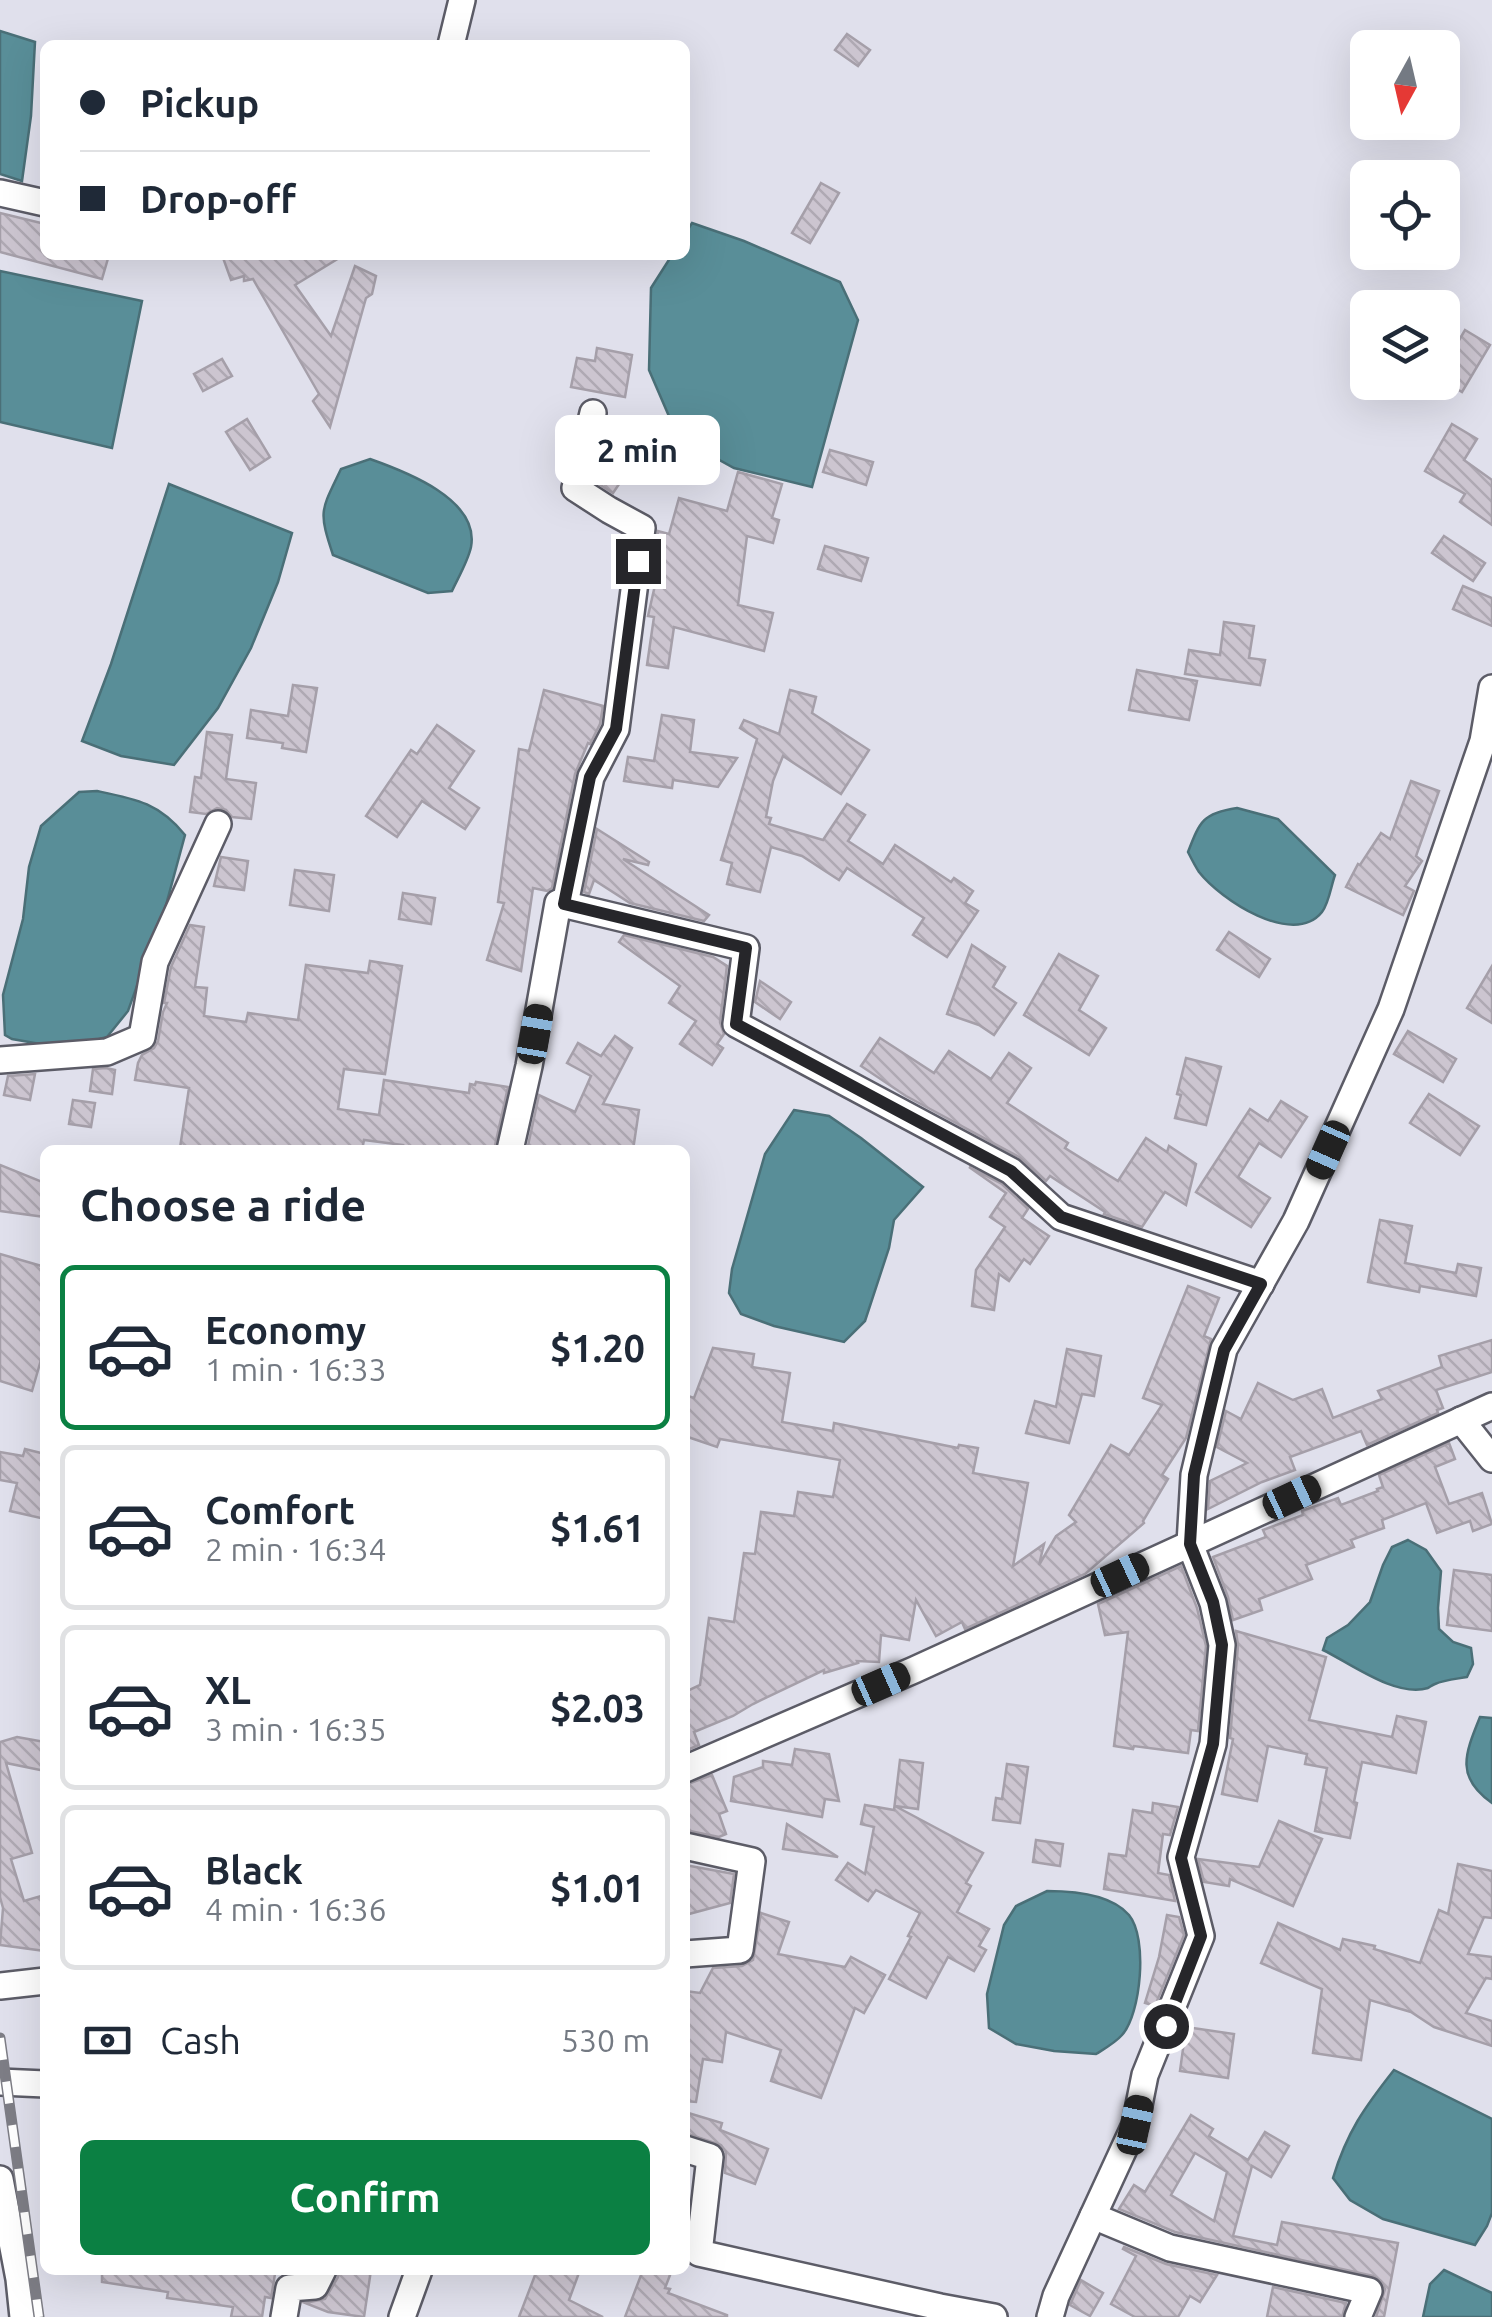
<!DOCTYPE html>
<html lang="en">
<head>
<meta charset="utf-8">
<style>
	:root { --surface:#fff; --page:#f2f2f3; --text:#1f2937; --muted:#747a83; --line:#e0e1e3; --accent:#0b8043 }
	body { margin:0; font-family:Ubuntu,sans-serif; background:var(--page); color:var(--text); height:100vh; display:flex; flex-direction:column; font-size:38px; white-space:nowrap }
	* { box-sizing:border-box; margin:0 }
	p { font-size:32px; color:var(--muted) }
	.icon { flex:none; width:55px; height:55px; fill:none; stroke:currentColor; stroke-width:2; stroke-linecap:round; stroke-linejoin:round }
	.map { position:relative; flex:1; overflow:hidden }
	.side { position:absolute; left:40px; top:1145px; width:650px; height:1130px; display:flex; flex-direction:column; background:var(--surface); border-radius:15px; box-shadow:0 10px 40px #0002 }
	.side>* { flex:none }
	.hud { position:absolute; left:40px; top:40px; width:650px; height:220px; border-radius:15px; box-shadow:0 10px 40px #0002; display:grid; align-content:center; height:220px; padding:0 40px; background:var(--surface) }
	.needle { width:65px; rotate:188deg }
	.buttons { position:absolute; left:1350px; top:30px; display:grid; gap:20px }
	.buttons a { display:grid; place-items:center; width:110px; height:110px; border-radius:15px; background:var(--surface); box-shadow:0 10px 40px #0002; font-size:50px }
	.end { position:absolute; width:45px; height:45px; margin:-22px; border:12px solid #26262a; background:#fff; box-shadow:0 0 0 5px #fff }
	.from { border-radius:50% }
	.bubble { position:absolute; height:70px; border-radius:15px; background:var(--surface); box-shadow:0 10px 40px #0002; font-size:32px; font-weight:700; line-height:70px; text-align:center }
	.car { position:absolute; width:30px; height:60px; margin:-30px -15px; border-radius:12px; box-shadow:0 0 8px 2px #0007; background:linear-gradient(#222 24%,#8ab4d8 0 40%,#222 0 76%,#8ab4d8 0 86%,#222 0) }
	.hud b { display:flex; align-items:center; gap:35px; height:95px; font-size:38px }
	.hud b+b { border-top:2px solid var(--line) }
	.hud i { width:25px; height:25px; background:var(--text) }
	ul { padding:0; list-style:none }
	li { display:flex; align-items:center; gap:30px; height:165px; margin:0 20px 15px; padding:0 20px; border:5px solid var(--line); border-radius:15px }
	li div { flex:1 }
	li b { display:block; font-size:38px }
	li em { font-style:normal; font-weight:700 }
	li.on { border-color:var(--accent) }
	li>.icon { width:90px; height:90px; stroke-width:1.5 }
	h2 { padding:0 40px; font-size:45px; line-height:120px }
	.pay { display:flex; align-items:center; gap:25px; height:110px; padding:0 40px; font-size:38px }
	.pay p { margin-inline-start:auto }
	.action { display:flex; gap:20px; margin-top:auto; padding:20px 40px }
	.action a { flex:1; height:115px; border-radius:15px; background:var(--accent); color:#fff; font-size:40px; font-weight:700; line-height:115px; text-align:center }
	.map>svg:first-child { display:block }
</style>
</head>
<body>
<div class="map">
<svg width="1492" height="2317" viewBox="0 0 1492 2317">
	<defs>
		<pattern id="building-back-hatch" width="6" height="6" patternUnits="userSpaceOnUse" patternTransform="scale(2.5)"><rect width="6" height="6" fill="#ccc5d0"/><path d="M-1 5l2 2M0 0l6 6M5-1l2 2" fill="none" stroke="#afa9b3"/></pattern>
	</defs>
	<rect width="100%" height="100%" fill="#e0e0ec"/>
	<!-- water -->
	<g fill="#598e98" stroke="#4a6f77" stroke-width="2.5">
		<polygon points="0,31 35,42 31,116 22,181 0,174"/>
		<polygon points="692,223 744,241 840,282 858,320 812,487 734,468 678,437 649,370 651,288 672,255 685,255 685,234"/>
		<polygon points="0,271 142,301 112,448 0,422"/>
		<path d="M370,459c34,12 110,40 101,88 -3,14 -13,31 -19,44l-24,2 -95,-38c-15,-45 -12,-44 8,-86z"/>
		<polygon points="169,484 292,533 278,582 251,648 218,708 174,765 121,756 82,741 111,664"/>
		<path d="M97,791c39,8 62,12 88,44l-19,70 -38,106 -21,26 -19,5 -42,3 -34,-6 -7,-4 -2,-40 20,-76 6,-52 12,-41 38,-34z"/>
		<path d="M1237,808l41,11 57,56c-4,11 -6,28 -13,37 -29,36 -102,-13 -123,-40 -4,-6 -8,-14 -11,-20 12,-31 15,-39 49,-44z"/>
		<polygon points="794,1110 829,1116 861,1138 923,1187 894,1220 889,1248 865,1321 844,1342 774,1326 741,1314 729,1293 732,1269 765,1154"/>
		<path d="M1408,1540l18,10 15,21 -3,37 1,21 14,13 18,6 2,16 -6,13c-11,2 -23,3 -32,7 -3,1 -5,3 -7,4 -32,10 -78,-25 -105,-38l4,-12 21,-13 22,-23 13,-37 9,-18z"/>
		<path d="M1480,1717l12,1v85c-37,-26 -27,-49 -12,-86z"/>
		<path d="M1047,1891c24,0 64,3 82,24 19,23 12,99 -7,120 -7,8 -18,14 -26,19l-42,-3 -38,-7 -27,-16 -2,-34 17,-69 12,-19z"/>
		<path d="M1394,2070l98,49v94l-5,13 -12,19 -92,-26 -33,-19 -17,-22c14,-46 31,-70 61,-108z"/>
		<polygon points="1444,2270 1492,2293 1492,2317 1423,2317 1430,2284"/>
	</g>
	<!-- building -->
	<g fill="url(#building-back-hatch)" stroke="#a59fa9" stroke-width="2.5" fill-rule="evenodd">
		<polygon points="847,34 870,50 858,66 835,50"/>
		<polygon points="821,183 839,193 810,243 792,233"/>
		<polygon points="0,213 45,224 45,255 109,255 102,279 0,252"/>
		<polygon points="222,255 344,255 295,285 331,336 355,266 376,276 372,294 366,298 330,427 313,401 319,394 253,279 244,281 244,276 231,280"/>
		<polygon points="1465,330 1490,345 1462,392 1442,380 1442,369"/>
		<polygon points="597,348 632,355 625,397 571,387 577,358 595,361"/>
		<polygon points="222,359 232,376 203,391 194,374"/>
		<polygon points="247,419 270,457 250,470 226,432"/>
		<polygon points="1452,424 1477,439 1464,460 1492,480 1492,525 1460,502 1465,494 1425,471"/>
		<polygon points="830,450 873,462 866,485 823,472"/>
		<polygon points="613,455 634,462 613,493 594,481 597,476 604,481"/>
		<polygon points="738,472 782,484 772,518 779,520 773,543 747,536 738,605 773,613 764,651 674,627 668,668 647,665 654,617 648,616 658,572 653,570 658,531 669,534 679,498 727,511"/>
		<polygon points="1444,536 1485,563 1473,581 1432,553"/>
		<polygon points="825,546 868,558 861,581 818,569"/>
		<polygon points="1463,586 1492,598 1492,626 1453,609"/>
		<polygon points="1224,622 1254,626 1249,658 1265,660 1260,685 1185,674 1189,650 1220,655"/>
		<polygon points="1137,670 1197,681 1189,720 1129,710"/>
		<polygon points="293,685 317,688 306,752 282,748 283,743 247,738 251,710 288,716"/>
		<polygon points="544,690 603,706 600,724 590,744 588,743 575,774 552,888 547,891 533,888 521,971 487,960 504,903 498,902 519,749 529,751"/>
		<polygon points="790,690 816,697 812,713 869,750 841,794 783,756 773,781 766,817 771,818 769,824 823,840 847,804 865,815 848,841 883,864 895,845 951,882 954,878 973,891 965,903 978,911 947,957 913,935 924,918 847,868 839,880 802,856 771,847 760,892 727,884 732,863 721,860 757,739 740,728 744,720 779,734"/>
		<polygon points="662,715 694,720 690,752 737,758 718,787 673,780 672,788 624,781 628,757 654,761"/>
		<polygon points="437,725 474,751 449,788 479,808 465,829 422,801 397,837 366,816 411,750 417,754"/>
		<polygon points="207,732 232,735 226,779 256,783 251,819 232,817 226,810 217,808 206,814 190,812 195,777 201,778"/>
		<polygon points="1411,781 1439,791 1416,856 1422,861 1405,886 1414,891 1403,915 1346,887 1358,864 1360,865 1381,833 1390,839"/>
		<polygon points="597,829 649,862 648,865 623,859 709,915 704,921 630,903 594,880 589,894 584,892"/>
		<polygon points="221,857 248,861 244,890 214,886"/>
		<polygon points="295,870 334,875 329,911 290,905"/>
		<polygon points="403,893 435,898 431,924 399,919"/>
		<polygon points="190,925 204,927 195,987 207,988 204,1016 246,1022 248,1013 298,1020 306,965 368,973 370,961 402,966 385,1074 344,1069 338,1109 379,1115 384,1080 469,1093 470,1084 475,1085 476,1082 508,1087 494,1150 402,1150 403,1145 364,1140 362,1150 198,1150 180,1148 189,1088 135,1080 138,1063 142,1055 154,1048 158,1041 163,1012 167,1003 164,1003 171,967"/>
		<polygon points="1229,932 1270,959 1259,977 1217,950"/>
		<polygon points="624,935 713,957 727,966 720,1022 724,1034 717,1044 723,1048 712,1065 680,1044 696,1021 669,1003 680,986 619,942"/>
		<polygon points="972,945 1005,967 993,987 1016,1003 994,1035 979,1025 947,1014"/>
		<polygon points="1059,954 1098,976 1079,1010 1106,1028 1089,1055 1024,1015"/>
		<polygon points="1492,966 1492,1023 1467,1008"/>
		<polygon points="760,981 791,1002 780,1019 755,1002"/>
		<polygon points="1408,1031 1456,1059 1443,1082 1394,1054"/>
		<polygon points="615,1036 632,1048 603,1104 639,1110 633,1150 527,1150 539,1095 575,1112 591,1076 567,1063 578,1043 601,1056"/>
		<polygon points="880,1038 934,1073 949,1051 991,1079 1009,1053 1031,1068 1007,1103 1068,1143 1065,1148 1118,1181 1146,1138 1167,1152 1169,1146 1196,1164 1186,1205 1165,1192 1142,1227 1104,1214 1105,1212 1050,1176 1046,1181 1019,1157 906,1096 861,1066"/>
		<polygon points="1186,1058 1221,1067 1206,1125 1175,1118 1181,1095 1177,1094"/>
		<polygon points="106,1068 115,1070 112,1094 90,1091 93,1069"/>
		<polygon points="35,1074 30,1100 4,1095 8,1076"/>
		<polygon points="1429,1094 1479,1126 1460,1155 1410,1123"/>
		<polygon points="73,1100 95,1103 91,1127 69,1124"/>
		<polygon points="1281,1101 1307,1117 1281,1157 1259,1143 1238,1177 1270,1198 1251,1227 1196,1192 1250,1109 1268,1121"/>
		<polygon points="0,1165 45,1183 45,1217 0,1211"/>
		<polygon points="969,1167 1002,1184 1028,1209 1022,1218 1049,1236 1030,1264 1024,1259 1009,1281 999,1274 994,1310 972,1306 976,1270 1005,1227 990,1217 1006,1193"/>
		<polygon points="1380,1220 1412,1226 1405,1263 1456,1273 1458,1264 1481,1268 1476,1296 1420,1286 1419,1292 1368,1282"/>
		<polygon points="0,1254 45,1267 45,1346 32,1391 0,1381"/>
		<polygon points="1188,1286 1219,1298 1204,1336 1211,1339 1186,1438 1162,1475 1168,1479 1143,1521 1144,1523 1085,1574 965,1629 962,1622 936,1636 916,1600 909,1640 881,1635 879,1662 857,1661 858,1663 824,1673 824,1670 753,1704 733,1716 694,1732 699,1745 685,1751 685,1692 700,1685 709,1618 734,1622 744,1553 755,1554 761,1512 794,1516 798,1492 833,1497 840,1460 720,1439 717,1447 685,1436 685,1395 694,1398 713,1348 754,1354 752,1367 790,1373 782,1422 833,1431 834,1423 958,1448 959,1445 978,1448 973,1473 1028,1483 1013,1566 1044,1544 1039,1565 1056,1536 1076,1522 1069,1515 1111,1445 1129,1455 1162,1405 1143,1398"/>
		<polygon points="1492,1340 1492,1372 1436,1390 1443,1408 1437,1410 1438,1413 1367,1445 1361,1431 1290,1457 1295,1470 1262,1482 1208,1509 1210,1481 1247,1463 1217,1447 1226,1411 1241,1419 1258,1383 1293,1400 1322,1389 1333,1418 1382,1399 1378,1391 1442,1367 1439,1356"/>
		<polygon points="1067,1349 1101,1356 1094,1396 1082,1394 1069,1443 1026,1433 1035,1401 1056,1407"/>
		<polygon points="1449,1443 1455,1459 1435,1467 1449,1504 1482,1493 1492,1524 1473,1531 1470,1521 1437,1533 1426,1503 1382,1520 1384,1528 1351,1540 1354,1547 1306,1565 1312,1579 1259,1599 1262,1610 1233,1620 1228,1597 1213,1557 1266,1537 1263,1530 1303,1515 1302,1511 1338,1498 1341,1505 1378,1491 1377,1489 1383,1487 1379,1475"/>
		<polygon points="25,1449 45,1454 45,1519 10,1511 17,1483 0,1480 0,1452 23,1456"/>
		<polygon points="1181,1566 1197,1608 1206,1646 1198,1731 1191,1730 1188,1753 1134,1746 1133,1749 1114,1746 1128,1632 1105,1635 1098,1604"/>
		<polygon points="1454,1570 1492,1575 1492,1631 1447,1625"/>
		<polygon points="1236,1631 1326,1657 1309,1720 1392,1737 1397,1716 1426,1722 1416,1773 1362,1762 1354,1802 1357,1803 1350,1838 1315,1831 1327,1768 1305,1764 1307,1754 1268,1746 1257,1801 1222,1794 1233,1739 1230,1738 1238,1646"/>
		<polygon points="17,1737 45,1742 45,1771 6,1763 32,1853 11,1859 24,1901 41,1896 45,1910 45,1951 0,1945 3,1908 0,1897 0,1742"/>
		<polygon points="795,1749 829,1754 839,1801 825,1799 822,1817 731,1801 734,1777 763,1767 763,1761 792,1765"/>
		<polygon points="900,1760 923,1763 918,1809 895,1806 983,1853 966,1883 971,1886 957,1912 989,1929 979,1946 986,1950 974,1971 948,1957 926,1998 889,1979 911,1937 908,1936 920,1913 876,1890 868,1901 836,1880 848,1863 865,1874 874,1827 861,1824 865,1805 894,1810"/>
		<polygon points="1007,1764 1028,1767 1020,1823 993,1820 996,1798 1002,1799"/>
		<polygon points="712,1775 727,1811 719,1814 726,1834 719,1837 685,1830 685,1785"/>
		<polygon points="1153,1803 1178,1807 1170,1835 1163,1834 1158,1873 1169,1875 1175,1901 1104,1889 1109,1854 1126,1856 1133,1810 1152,1813"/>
		<polygon points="1279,1821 1322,1839 1293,1906 1230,1879 1229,1886 1204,1882 1198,1859 1259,1867"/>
		<polygon points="787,1824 838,1857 783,1849"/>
		<polygon points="1036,1840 1063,1844 1060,1866 1033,1862"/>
		<polygon points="1458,1864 1492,1871 1492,1918 1484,1917 1468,1954 1492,1957 1492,1979 1486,1978 1466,2013 1492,2021 1492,2046 1434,2027 1411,2012 1370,2000 1361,2060 1313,2053 1322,1989 1261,1963 1278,1923 1340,1950 1343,1939 1375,1946 1374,1949 1420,1963 1439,1910 1448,1914"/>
		<polygon points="685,1865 734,1874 730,1903 685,1915"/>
		<polygon points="761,1913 789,1922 778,1954 845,1967 851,1957 885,1975 864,2013 855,2008 821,2098 771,2081 781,2050 726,2032 722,2062 703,2059 696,2102 685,2101 685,1991 700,1993 713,1968 742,1966 753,1960"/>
		<polygon points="1167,1915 1179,1917 1184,1935 1155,2006 1145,2003 1159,1957"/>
		<polygon points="1186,2027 1234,2034 1228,2078 1180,2071"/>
		<polygon points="685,2112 722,2123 720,2130 768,2149 755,2184 725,2173 726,2152 721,2145 685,2133"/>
		<path d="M1191,2115l22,14 -4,7 39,24 17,-28 24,14 -18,31 -19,-11 -19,70 44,9 5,-23 116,21 -14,74h-8l9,-28 -4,-8 -8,-5 -198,-44 -56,-23 15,-24 11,7zM1195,2153l32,19 -13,49 -43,-26z"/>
		<polygon points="1124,2247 1166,2264 1217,2275 1200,2302 1190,2296 1178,2317 1135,2317 1111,2304 1136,2256 1123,2249"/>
		<polygon points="102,2270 224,2270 245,2273 246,2270 248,2270 275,2274 271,2298 265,2297 262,2317 231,2317 233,2307 167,2298 168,2292 102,2282"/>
		<polygon points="339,2270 371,2270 364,2317 328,2312 305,2303 325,2299 338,2277"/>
		<polygon points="537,2270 580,2270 569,2300 603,2317 519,2317"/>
		<polygon points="643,2270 672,2270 665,2288 670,2289 668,2293 727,2315 727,2317 625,2317"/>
		<polygon points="1081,2280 1103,2293 1090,2316 1070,2305"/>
		<polygon points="1273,2287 1346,2303 1342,2317 1267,2317"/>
	</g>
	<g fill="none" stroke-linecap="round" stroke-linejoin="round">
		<!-- minor casing -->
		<g stroke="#5c5c67" stroke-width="30">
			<g id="minor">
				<polyline points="451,45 462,0"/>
				<polyline points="0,193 45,203"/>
				<polyline points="565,904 591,777 616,729 642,528 609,510 575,488 593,413"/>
				<polyline points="0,1060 107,1052 142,1037 155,962 218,824"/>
				<polyline points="510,1150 529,1066 558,903 746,948 736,1024 1011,1171 1061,1217 1261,1284"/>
				<polyline points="1461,1420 1492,1459"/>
				<polyline points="685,1769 914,1670 1492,1406"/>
				<polyline points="685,1846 752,1861 740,1950 685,1954"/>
				<polyline points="0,1986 45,1981"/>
				<polyline points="0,2082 45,2084"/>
				<polyline points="685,2149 710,2157 699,2253 940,2307 994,2317"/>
				<polyline points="0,2179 19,2279 23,2317"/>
				<polyline points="1093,2216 1170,2248 1369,2291 1358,2317"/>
				<polyline points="284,2317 289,2288 315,2286 323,2270"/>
				<polyline points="402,2317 419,2270"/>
				<polyline points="1050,2317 1056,2296 1135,2125 1145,2075 1201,1936 1181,1857 1213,1744 1222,1645 1213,1603 1190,1544 1194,1475 1224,1349 1296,1221 1391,1009 1483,741 1492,688"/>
			</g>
		</g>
		<!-- minor -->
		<use href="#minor" stroke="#fff" stroke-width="25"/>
		<!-- rail casing -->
		<g stroke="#7d7d85" stroke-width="11">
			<polyline id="rail" points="0,2038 39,2317"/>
		</g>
		<!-- rail -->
		<use href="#rail" stroke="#fff" stroke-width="8" stroke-dasharray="22" stroke-linecap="butt"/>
	</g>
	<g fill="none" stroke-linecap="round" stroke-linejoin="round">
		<!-- route -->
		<polyline stroke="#26262a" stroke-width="12" points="638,561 616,729 590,777 564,904 746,948 736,1024 1011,1171 1061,1217 1261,1284 1224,1350 1194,1475 1190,1544 1213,1602 1222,1645 1213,1744 1181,1858 1201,1936 1166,2026"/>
	</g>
</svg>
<div class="buttons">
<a><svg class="needle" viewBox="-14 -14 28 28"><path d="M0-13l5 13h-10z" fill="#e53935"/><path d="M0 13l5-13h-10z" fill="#747a83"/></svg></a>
<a><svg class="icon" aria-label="locate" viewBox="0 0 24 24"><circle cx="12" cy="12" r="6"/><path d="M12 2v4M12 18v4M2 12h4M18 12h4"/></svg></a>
<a><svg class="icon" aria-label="layers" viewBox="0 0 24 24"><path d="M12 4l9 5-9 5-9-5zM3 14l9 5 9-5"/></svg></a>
</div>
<i class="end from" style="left:1166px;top:2026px"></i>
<i class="end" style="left:638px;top:561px"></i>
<div class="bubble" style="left:555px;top:415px;width:165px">2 min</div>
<i class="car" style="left:535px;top:1034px;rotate:10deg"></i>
<i class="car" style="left:1328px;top:1150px;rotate:204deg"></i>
<i class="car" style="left:1292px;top:1497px;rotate:65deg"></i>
<i class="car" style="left:1120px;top:1575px;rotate:65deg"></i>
<i class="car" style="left:881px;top:1684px;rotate:66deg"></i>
<i class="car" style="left:1135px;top:2125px;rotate:12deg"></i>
<div class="hud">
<b><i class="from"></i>Pickup</b>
<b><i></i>Drop-off</b>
</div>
<section class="side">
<h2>Choose a ride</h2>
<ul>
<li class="on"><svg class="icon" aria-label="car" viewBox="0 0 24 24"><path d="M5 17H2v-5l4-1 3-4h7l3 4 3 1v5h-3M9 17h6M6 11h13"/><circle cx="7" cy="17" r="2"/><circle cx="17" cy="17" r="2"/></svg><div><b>Economy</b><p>1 min · 16:33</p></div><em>$1.20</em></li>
<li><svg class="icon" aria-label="car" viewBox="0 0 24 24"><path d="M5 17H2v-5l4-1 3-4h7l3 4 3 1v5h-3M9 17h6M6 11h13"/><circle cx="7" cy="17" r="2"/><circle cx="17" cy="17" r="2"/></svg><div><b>Comfort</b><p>2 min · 16:34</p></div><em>$1.61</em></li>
<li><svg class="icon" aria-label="car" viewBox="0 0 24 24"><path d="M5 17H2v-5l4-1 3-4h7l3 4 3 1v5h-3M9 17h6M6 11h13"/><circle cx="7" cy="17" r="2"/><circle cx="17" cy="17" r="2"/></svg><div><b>XL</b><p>3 min · 16:35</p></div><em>$2.03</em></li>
<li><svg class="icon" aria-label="car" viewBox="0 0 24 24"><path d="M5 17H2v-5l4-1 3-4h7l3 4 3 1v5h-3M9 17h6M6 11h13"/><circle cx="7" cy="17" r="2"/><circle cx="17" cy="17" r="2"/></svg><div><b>Black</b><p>4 min · 16:36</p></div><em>$1.01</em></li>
</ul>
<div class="pay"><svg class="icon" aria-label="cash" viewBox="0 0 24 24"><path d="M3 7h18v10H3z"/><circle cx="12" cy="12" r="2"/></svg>Cash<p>530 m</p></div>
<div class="action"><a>Confirm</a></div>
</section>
</div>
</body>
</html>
